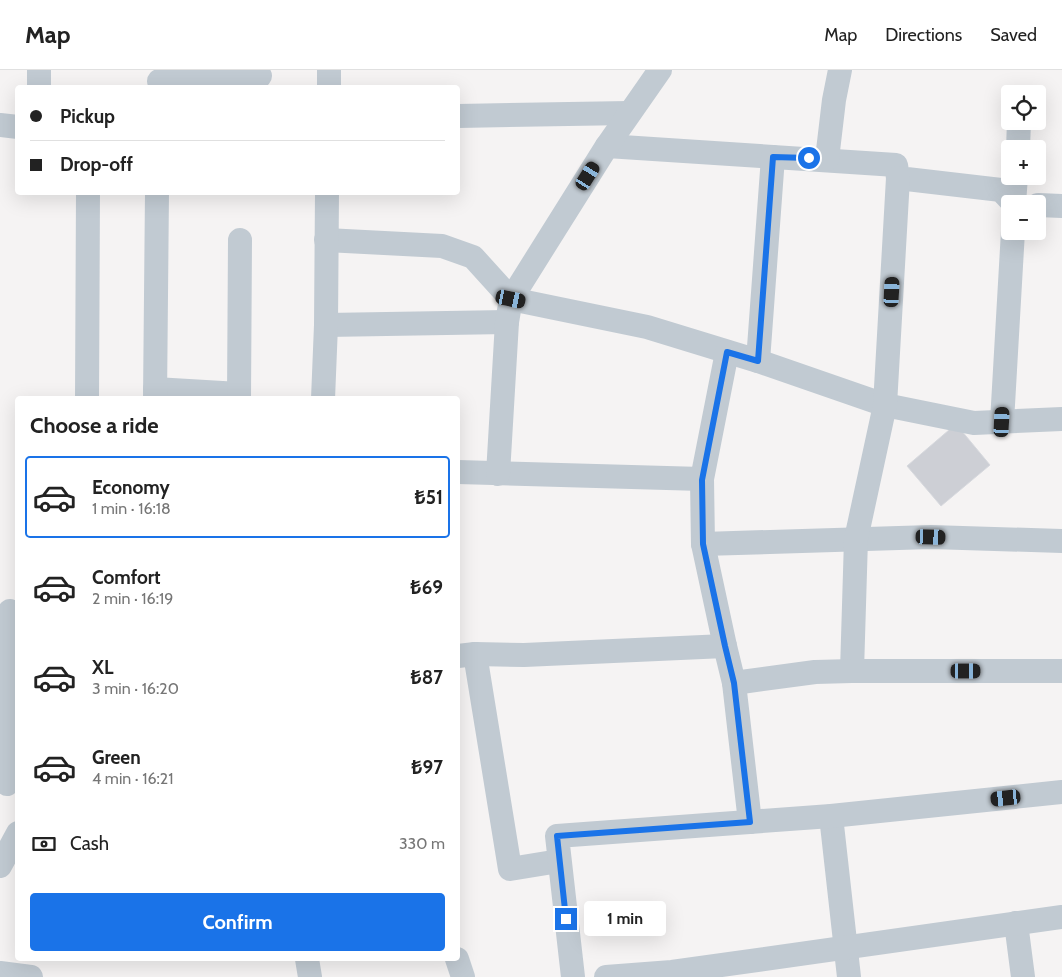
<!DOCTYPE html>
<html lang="en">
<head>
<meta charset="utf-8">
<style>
	:root { --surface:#fff; --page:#f2f2f2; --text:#222; --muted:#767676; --line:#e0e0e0; --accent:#1a73e8 }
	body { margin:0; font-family:Cabin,sans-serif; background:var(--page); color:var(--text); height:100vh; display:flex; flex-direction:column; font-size:19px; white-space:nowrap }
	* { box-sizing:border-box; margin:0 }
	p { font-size:16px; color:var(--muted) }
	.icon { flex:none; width:28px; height:28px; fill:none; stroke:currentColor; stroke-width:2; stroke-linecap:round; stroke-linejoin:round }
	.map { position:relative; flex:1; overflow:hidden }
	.details { position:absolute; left:15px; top:326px; width:445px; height:565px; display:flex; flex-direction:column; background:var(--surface); border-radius:5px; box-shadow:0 5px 20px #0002 }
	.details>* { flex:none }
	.guide { position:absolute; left:15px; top:15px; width:445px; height:110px; border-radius:5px; box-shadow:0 5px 20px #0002; display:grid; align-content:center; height:110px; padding:0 15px; background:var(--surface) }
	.tools { position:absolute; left:1001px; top:15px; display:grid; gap:10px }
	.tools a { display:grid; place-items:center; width:45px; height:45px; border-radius:5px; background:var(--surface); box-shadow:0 5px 20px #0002; font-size:25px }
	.end { position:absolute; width:22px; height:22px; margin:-11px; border:6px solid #1a73e8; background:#fff; box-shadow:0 0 0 2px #fff }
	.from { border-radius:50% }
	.bubble { position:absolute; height:35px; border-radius:5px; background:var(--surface); box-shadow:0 5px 20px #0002; font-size:16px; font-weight:700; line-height:35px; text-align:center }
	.car { position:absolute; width:15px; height:30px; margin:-15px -8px; border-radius:6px; box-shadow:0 0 4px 1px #0007; background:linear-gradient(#222 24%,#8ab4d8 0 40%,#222 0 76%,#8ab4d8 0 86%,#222 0) }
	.guide b { display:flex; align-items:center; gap:18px; height:48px; font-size:19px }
	.guide b+b { border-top:1px solid var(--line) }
	.guide i { width:12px; height:12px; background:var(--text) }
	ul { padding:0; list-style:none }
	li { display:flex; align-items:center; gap:15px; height:82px; margin:0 10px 8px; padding:0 5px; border:2px solid transparent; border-radius:5px }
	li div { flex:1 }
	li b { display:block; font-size:19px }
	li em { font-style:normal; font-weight:700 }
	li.current { border-color:var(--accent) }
	li>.icon { width:45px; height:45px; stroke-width:1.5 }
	h2 { padding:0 15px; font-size:22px; line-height:60px }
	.pay { display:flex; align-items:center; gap:12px; height:55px; padding:0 15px; font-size:19px }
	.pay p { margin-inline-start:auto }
	.action { display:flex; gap:10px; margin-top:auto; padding:10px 15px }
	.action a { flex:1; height:58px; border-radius:5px; background:var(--accent); color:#fff; font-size:20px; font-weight:700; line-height:58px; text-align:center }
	header { display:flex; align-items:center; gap:30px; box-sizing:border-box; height:70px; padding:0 25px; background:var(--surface); border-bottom:1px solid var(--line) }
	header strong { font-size:24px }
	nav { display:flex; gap:28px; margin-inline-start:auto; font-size:18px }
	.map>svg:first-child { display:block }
</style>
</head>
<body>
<header>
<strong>Map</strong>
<nav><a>Map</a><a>Directions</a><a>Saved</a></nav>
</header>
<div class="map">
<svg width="1062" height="907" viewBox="0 0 1062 907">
	<rect width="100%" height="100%" fill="#f5f3f3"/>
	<!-- building -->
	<polygon fill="#cdcfd5" stroke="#d7d9de" points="956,354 990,395 941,436 907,396"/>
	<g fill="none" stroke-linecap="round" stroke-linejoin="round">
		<!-- street -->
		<g stroke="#c1cad2" stroke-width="24">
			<polyline points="159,11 260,6"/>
			<polyline points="39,18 39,0"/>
			<polyline points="329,18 329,0"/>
			<polyline points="458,46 629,43"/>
			<polyline points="0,55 18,57"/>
			<polyline points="607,76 896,95 898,108 1001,120 1014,134"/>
			<polyline points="1018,79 1019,51"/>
			<polyline points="827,89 834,30 840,0"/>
			<polyline points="1014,134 1016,106"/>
			<polyline points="1038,135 1062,136"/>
			<polyline points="326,170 442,176 473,187 511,229 647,257 758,291 885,335 974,353 1062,349"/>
			<polyline points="326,255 507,252"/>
			<polyline points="727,282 702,409 703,474 725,576 734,613 750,752"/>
			<polyline points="758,291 773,87"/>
			<polyline points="155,319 239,324"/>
			<polyline points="87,329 88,122"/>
			<polyline points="155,329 157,122"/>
			<polyline points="239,329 240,170"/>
			<polyline points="323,329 326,255 327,122"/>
			<polyline points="1002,352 1013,161"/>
			<polyline points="458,402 702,409"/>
			<polyline points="498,404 507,252 511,229 607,76 660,0"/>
			<polyline points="703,474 931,467 1062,471"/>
			<polyline points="475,584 510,799 559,791"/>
			<polyline points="458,586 475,584 524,585 725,576"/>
			<polyline points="852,601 856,469 885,335 898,108"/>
			<polyline points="734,613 815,602 852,601 1062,601"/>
			<polyline points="7,714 10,541"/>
			<polyline points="831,746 849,907"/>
			<polyline points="0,796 18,763"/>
			<polyline points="1016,853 1023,907"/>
			<polyline points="307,889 310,907"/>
			<polyline points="457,889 463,907"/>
			<polyline points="0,903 31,907"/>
			<polyline points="573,907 557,766 831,746 1062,722"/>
			<polyline points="606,907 672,902 1062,847"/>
		</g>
	</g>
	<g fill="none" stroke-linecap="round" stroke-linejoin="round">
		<!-- route -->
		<polyline stroke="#1a73e8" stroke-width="6" points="566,849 557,766 750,752 734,613 725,576 703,474 702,410 727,282 758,291 773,87 809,88"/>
	</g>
</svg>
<div class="tools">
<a><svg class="icon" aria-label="locate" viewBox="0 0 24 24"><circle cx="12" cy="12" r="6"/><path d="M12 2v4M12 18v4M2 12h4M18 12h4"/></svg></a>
<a>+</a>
<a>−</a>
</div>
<i class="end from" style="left:809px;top:88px"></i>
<i class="end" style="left:566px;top:849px"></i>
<div class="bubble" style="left:584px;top:831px;width:82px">1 min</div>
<i class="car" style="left:588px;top:106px;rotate:32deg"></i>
<i class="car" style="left:892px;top:222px;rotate:3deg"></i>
<i class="car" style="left:511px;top:229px;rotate:102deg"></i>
<i class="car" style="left:1002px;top:352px;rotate:3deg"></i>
<i class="car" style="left:931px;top:467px;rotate:92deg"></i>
<i class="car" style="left:966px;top:601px;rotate:90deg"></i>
<i class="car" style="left:1006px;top:728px;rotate:264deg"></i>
<div class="guide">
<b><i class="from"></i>Pickup</b>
<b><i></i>Drop-off</b>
</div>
<section class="details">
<h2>Choose a ride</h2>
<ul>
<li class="current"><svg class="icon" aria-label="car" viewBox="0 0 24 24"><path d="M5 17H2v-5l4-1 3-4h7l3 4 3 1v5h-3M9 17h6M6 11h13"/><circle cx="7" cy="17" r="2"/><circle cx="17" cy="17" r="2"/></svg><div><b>Economy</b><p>1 min · 16:18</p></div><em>₺51</em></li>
<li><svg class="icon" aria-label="car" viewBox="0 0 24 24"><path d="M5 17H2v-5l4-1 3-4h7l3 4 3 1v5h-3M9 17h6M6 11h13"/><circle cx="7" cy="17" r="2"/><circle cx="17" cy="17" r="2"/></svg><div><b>Comfort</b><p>2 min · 16:19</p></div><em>₺69</em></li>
<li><svg class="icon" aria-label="car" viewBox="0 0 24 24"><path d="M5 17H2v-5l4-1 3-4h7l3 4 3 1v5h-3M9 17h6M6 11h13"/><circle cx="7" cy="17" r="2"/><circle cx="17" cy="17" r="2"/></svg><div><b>XL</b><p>3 min · 16:20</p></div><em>₺87</em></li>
<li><svg class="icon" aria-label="car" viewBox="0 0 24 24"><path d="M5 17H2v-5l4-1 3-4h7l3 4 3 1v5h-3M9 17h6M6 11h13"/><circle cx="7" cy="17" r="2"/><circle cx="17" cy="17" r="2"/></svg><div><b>Green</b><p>4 min · 16:21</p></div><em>₺97</em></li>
</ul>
<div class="pay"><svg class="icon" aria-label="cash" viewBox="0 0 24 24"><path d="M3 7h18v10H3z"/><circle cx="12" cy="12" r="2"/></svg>Cash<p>330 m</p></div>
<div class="action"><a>Confirm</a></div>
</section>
</div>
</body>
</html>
